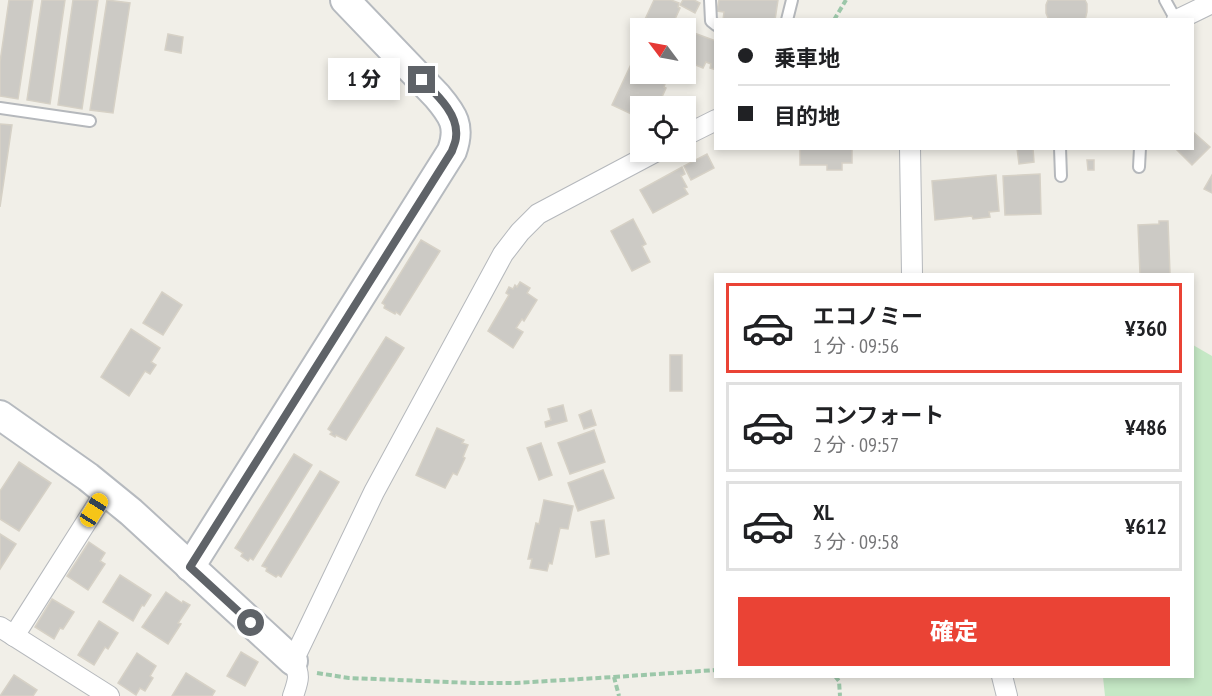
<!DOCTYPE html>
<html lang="ja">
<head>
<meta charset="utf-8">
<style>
	:root { --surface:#fff; --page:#f2f2f2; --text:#202124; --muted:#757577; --line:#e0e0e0; --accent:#ea4335 }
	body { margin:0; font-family:"PT Sans Narrow","Noto Sans JP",sans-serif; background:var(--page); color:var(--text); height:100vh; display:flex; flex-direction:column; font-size:22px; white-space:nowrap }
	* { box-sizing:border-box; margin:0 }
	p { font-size:20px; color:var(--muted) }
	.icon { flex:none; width:33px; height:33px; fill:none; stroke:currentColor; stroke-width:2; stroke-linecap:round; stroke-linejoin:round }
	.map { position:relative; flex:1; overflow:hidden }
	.details { position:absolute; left:714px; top:273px; width:480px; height:405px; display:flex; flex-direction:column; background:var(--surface); border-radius:0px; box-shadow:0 3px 9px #0003 }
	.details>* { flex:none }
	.guide { position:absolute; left:714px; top:18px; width:480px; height:132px; border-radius:0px; box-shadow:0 3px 9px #0003; display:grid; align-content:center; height:132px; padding:0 24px; background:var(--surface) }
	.needle { width:39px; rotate:302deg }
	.tools { position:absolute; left:630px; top:18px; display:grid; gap:12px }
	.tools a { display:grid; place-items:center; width:66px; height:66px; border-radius:0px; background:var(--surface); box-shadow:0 3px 9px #0003; font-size:30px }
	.end { position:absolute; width:27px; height:27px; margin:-14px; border:8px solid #5f6368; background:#fff; box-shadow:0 0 0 3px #fff }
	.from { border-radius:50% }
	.bubble { position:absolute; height:42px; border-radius:0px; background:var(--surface); box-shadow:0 3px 9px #0003; font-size:20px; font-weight:800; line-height:42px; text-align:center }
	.car { position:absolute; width:18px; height:36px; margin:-18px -9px; border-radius:8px; box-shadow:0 0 4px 2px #0007; background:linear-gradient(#f5c518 24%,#345 0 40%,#f5c518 0 76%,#345 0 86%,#f5c518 0) }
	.guide b { display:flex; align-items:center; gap:21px; height:57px; font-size:22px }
	.guide b+b { border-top:2px solid var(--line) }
	.guide i { width:15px; height:15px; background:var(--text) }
	ul { padding:10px 0 0; list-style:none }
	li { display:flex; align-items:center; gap:18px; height:90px; margin:0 12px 9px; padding:0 12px; border:3px solid var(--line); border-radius:0px }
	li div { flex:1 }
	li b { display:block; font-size:22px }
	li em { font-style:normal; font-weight:800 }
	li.active { border-color:var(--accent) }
	li>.icon { width:54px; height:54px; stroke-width:1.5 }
	.cta { display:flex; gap:12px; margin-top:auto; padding:12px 24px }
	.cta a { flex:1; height:69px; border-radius:0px; background:var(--accent); color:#fff; font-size:24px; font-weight:800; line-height:69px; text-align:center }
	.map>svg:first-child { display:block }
</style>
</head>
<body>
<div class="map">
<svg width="1212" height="696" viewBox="0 0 1212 696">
	<rect width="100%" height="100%" fill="#f1efe8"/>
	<!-- green -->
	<polygon fill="#c5e8c5" points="1193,345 1212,356 1212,696 1105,696 1103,677 1192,676"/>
	<!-- building -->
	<g fill="#cccac5" stroke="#d6d1c6" stroke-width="1.5">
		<polygon points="9,0 33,0 18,99 0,96 0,62"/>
		<polygon points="42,0 65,0 50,104 27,100"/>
		<polygon points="73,0 98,0 82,109 58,105"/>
		<polygon points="107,0 130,3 113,113 90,110"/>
		<polygon points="654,0 671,0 679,3 678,7 680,8 671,28 641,28"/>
		<polygon points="683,0 694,0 700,3 695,13 680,5"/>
		<polygon points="719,0 778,0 775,20 723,20 724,12 717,11"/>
		<polygon points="1048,0 1085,0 1087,4 1087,12 1085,20 1049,20 1046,13 1046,5"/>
		<polygon points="686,30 716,41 716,70 710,68 711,64 706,62 703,68 686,61"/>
		<polygon points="168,34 183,37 181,53 165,50"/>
		<polygon points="634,58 640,61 640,74 664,74 660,82 665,84 664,87 666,88 661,99 655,97 651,106 640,106 640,118 612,105"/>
		<polygon points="0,124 12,125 0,207"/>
		<polygon points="1192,131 1210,147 1192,165 1175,148 1192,148"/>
		<polygon points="800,148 852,148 852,163 842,163 842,170 827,170 827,165 800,165"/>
		<polygon points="1017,148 1033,148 1034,162 1019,164"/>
		<polygon points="707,154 714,168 691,180 684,166"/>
		<polygon points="1087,160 1094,160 1094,170 1088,170"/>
		<polygon points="682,167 685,174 681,176 687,187 684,188 688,194 653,213 640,190"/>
		<polygon points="1040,174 1041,214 1005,215 1003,176"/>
		<polygon points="996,175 999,211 989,212 990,217 973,219 972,216 935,220 932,181"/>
		<polygon points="1212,175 1212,193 1204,189"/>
		<polygon points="633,219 646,244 642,246 650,262 632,271 611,231"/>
		<polygon points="1159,221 1168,221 1170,274 1140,274 1138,225 1159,224"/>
		<polygon points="421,240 440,251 400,315 396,312 395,314 384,308 385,305 382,303"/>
		<polygon points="520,282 530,288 527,293 537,300 524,321 522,319 516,328 523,332 513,348 488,331 509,295 506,293 509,287 513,289 515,285 517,287"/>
		<polygon points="162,292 182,305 163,335 143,323"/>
		<polygon points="131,329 160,348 151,362 156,365 150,374 145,371 129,396 101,377"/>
		<polygon points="386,337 404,348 346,440 336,435 335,437 330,434 332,432 328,429"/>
		<rect x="670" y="355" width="12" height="36"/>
		<polygon points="563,405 567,421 546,427 545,422 551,420 548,409"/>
		<polygon points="591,410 596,425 584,429 579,415"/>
		<polygon points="437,428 464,440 462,443 468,445 463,457 465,458 457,475 453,473 445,488 416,475"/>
		<polygon points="594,430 605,462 570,474 558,443"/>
		<polygon points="541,443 552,475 539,480 527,448"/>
		<polygon points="294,454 312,465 253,560 250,558 248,561 241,556 243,553 235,548"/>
		<polygon points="19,462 51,483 19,531 0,519 0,491"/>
		<polygon points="603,470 614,498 578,511 568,483"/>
		<polygon points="320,471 339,482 281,577 278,575 276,577 266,571 267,568 262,566"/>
		<polygon points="544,500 573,506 568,529 560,528 552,564 549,563 547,571 530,568 532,559 528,559 536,523 539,524"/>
		<polygon points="604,520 609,554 596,557 591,522"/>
		<polygon points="0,534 16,544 0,569"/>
		<polygon points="89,542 105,553 100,561 105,564 88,590 67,576"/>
		<polygon points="120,575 151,595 144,606 142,605 133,621 103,602"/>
		<polygon points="166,592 182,603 183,601 190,605 178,623 181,624 168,644 142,627"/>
		<polygon points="52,599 74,612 63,629 60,628 54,639 35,627"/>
		<polygon points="99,621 118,633 108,649 105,647 94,665 78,655"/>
		<polygon points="241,652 258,662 245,686 227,676"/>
		<polygon points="137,653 156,666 150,676 153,678 145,691 140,688 136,695 118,683"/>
		<polygon points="186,673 215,691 212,696 172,696"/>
		<polygon points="14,675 37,690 33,696 0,696"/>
	</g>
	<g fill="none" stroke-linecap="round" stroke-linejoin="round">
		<!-- lane casing -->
		<g stroke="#b5b8bc" stroke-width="14">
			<g id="lane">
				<polyline points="710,0 711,21 716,25"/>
				<polyline points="1165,0 1176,20"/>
				<polyline points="787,20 792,0"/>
				<polyline points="0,108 90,121"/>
				<polyline points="1060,148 1061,176"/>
				<polyline points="1139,167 1140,148"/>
			</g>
		</g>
		<!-- street casing -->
		<g stroke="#b5b8bc" stroke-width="22">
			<g id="street">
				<polyline points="1177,20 1212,3"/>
				<polyline points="686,135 716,120"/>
				<polyline points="910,148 912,274"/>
				<polyline points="0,627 109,696"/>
				<polyline points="14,636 106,491"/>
				<polyline points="1002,676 1007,696"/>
				<path d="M293,696c5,-15 8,-20 0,-35l81,-169 129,-238 17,-22 18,-18 117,-62"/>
			</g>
		</g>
		<!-- secondary casing -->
		<g stroke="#b6babf" stroke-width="32">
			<g id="secondary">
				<polyline points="0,415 88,477 131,512 293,661"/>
				<path d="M190,567l262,-416c9,-25 1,-36 -15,-55l-92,-96"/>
			</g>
		</g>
		<!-- path -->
		<g stroke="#9cc7a9" stroke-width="4" stroke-dasharray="6 3" stroke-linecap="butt">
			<polyline points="834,20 846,0"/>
			<polyline points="317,673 349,678 473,683 515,683 614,677 619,696"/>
			<polyline points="835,676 839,681 840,696"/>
			<polyline points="614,677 716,670"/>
		</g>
		<!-- lane -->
		<use href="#lane" stroke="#fff" stroke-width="10"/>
		<!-- street -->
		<use href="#street" stroke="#fff" stroke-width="20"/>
		<!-- secondary -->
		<use href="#secondary" stroke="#fff" stroke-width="28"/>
	</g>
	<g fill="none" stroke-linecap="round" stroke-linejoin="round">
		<!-- route -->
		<path stroke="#5f6368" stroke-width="8" d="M251,623l-61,-56 262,-416c1,-4 4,-9 4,-14 3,-23 -20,-43 -34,-57"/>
	</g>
</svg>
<div class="tools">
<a><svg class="needle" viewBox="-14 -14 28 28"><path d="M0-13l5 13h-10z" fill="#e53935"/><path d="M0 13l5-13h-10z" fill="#757577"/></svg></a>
<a><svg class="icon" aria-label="locate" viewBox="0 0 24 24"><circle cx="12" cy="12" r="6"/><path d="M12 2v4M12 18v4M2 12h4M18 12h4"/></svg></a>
</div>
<i class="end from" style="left:251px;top:623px"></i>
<i class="end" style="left:422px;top:80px"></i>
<div class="bubble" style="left:328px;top:58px;width:72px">1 分</div>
<i class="car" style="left:94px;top:510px;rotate:32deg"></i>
<div class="guide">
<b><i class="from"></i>乗車地</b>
<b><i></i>目的地</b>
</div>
<section class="details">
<ul>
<li class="active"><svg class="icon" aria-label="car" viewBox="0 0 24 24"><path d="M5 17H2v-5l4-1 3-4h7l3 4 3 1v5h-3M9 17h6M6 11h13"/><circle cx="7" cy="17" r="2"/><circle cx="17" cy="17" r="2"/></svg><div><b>エコノミー</b><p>1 分 · 09:56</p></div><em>¥360</em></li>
<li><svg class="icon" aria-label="car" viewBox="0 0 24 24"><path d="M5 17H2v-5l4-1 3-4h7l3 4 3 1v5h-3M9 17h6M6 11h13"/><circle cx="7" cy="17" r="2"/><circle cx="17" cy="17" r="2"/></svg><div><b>コンフォート</b><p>2 分 · 09:57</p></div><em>¥486</em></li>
<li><svg class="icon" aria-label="car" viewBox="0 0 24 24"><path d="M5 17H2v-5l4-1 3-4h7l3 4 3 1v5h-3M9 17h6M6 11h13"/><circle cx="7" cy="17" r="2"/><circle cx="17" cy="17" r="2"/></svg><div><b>XL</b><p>3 分 · 09:58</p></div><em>¥612</em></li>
</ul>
<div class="cta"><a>確定</a></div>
</section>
</div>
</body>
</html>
